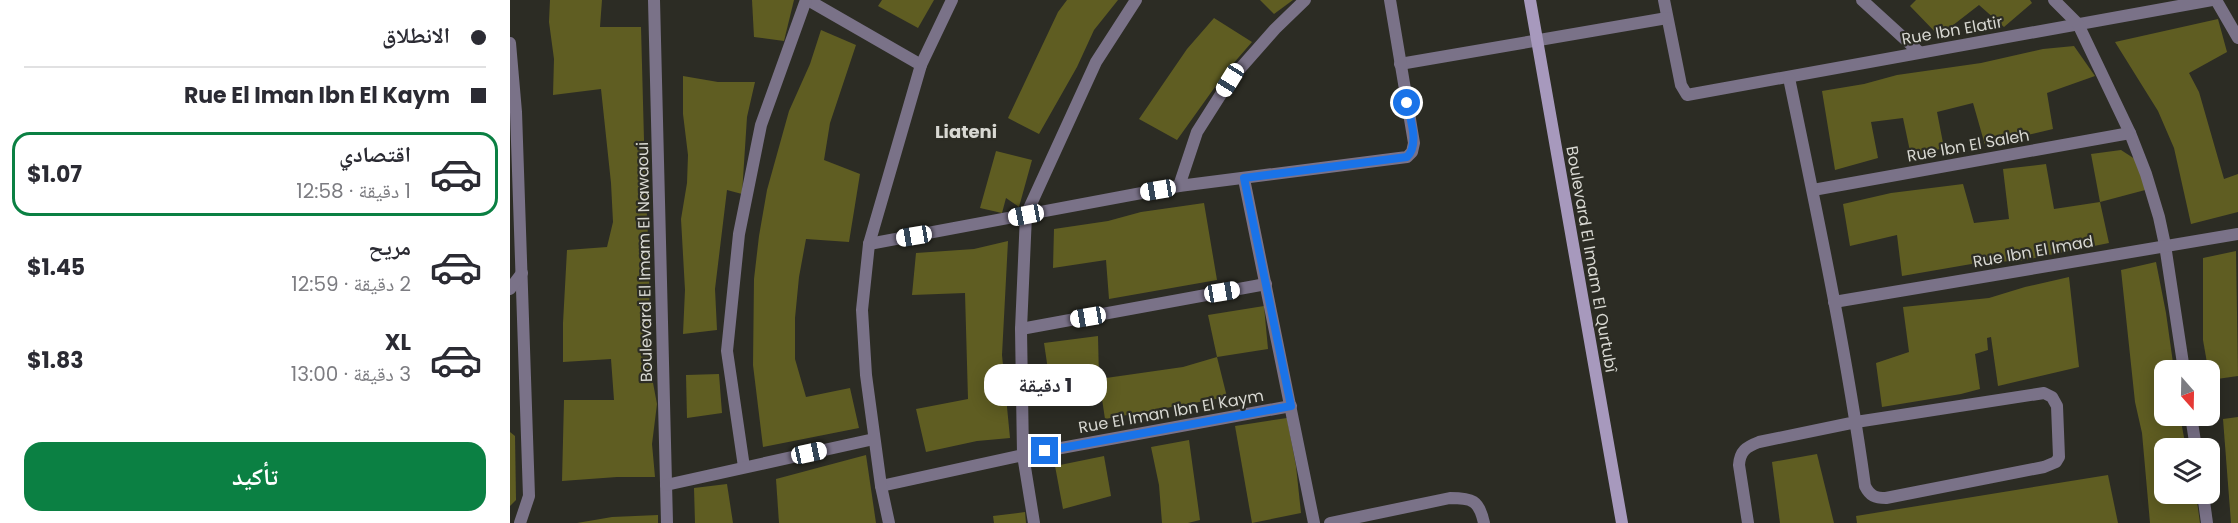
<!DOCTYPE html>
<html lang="ar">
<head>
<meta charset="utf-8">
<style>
  :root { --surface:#fff; --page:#f2f2f3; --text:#2b2b33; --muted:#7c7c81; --line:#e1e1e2; --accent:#0b8043 }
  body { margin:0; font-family:Poppins,"Noto Naskh Arabic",sans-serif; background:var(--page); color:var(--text); direction:rtl; height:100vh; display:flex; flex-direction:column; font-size:22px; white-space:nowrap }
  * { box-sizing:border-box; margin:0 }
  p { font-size:20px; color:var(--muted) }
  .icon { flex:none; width:33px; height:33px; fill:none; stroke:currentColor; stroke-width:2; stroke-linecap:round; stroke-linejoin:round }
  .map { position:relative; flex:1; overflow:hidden; direction:ltr }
  .drawer { display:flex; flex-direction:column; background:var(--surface); width:510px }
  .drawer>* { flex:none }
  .hud { display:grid; align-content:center; height:132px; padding:0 24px; background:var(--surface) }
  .needle { width:39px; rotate:160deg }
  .fabs { position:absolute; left:1644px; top:360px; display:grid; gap:12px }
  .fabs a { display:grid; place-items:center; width:66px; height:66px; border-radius:12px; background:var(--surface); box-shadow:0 3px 15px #0003; font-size:30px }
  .end { position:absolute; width:27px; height:27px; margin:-14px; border:8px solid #1a73e8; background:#fff; box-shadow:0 0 0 3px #fff }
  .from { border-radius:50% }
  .bubble { position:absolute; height:42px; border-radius:18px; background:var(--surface); box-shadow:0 3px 15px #0003; font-size:20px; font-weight:700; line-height:42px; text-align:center; direction:rtl }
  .car { position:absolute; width:18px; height:36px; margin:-18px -9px; border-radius:8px; box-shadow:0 0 4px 2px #0007; background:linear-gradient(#fff 24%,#345 0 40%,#fff 0 76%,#345 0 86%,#fff 0) }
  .hud b { display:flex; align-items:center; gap:21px; height:57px; font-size:22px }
  .hud b+b { border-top:2px solid var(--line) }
  .hud i { width:15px; height:15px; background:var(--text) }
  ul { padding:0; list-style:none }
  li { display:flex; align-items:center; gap:18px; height:84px; margin:0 12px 9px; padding:0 12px; border:3px solid transparent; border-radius:18px }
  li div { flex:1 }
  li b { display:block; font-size:22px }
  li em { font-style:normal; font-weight:700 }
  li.selected { border-color:var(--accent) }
  li>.icon { width:54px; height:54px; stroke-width:1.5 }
  .cta { display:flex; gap:12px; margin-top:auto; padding:12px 24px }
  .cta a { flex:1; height:69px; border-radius:18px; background:var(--accent); color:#fff; font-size:24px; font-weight:700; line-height:69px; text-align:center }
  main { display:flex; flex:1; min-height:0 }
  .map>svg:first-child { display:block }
</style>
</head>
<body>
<main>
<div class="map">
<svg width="1728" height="523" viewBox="0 0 1728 523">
  <rect width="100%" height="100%" fill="#2c2c24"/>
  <g fill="#5f5d22">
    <polygon points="40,0 92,0 90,27 131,27 135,178 139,257 140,367 147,404 142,444 145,477 107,477 52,481 54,400 104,400 101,359 53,362 53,323 57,250 97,247 103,222 101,183 91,89 43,95 44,59 39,22"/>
    <polygon points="242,0 284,0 274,41 244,37"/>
    <polygon points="372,0 424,0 408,28 368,6"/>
    <polygon points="557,0 608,0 584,30 567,67 529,134 498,118 548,12"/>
    <polygon points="750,0 783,0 764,14"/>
    <polygon points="1406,0 1520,0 1522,3 1494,27 1469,5 1429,36 1400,6"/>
    <polygon points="704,18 742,42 715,73 667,140 629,119 677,49"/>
    <polygon points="1708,19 1717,52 1679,73 1689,92 1714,179 1728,174 1728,212 1681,224 1664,148 1648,111 1605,42"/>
    <polygon points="311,30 346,45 320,123 314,160 350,174 339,242 296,239 289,277 285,318 285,359 296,397 340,388 349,428 253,447 243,365 244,279 249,236 257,190 279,111 300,64"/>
    <polygon points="1564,46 1585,76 1537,93 1543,129 1475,145 1463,103 1427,112 1434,148 1401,156 1393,118 1361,122 1368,158 1325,170 1312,91 1354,84 1387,75 1471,63 1533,49"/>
    <polygon points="173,76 208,82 245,82 237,117 232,194 217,190 205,289 207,330 173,334 175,290 171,219 177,183 178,155 173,114"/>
    <polygon points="1611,150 1628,161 1639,189 1590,202 1581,154"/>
    <polygon points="486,151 522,160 509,207 496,198 492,213 470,208"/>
    <polygon points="1536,164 1544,209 1590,202 1599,243 1509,261 1473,262 1392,276 1387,235 1340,246 1333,204 1381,193 1453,184 1464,223 1499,219 1493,169"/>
    <polygon points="694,203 707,280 599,299 596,260 543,268 544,229 598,221 631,212"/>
    <polygon points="498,241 492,355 500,438 467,441 416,452 406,409 458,399 455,293 402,295 406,253 464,249"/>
    <polygon points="1726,251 1728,376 1700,380 1693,340 1693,258"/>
    <polygon points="1646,262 1656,313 1664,370 1654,370 1654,416 1670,416 1676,448 1654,448 1654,494 1686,494 1690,523 1640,523 1632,433 1625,402 1611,270"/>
    <polygon points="1559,277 1569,367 1488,386 1481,337 1477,338 1478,350 1465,354 1470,389 1451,394 1372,407 1366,363 1399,352 1393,307 1479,298 1515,287"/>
    <polygon points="754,306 758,349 707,357 717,397 595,419 589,379 673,367 707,357 698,315"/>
    <polygon points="588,336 589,379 541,390 534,343"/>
    <polygon points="209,374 212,413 177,418 176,375"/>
    <polygon points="1728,417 1728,523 1721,523 1713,419"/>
    <polygon points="777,418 786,466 791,513 742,523 725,426"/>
    <polygon points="0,432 5,436 6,500 0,506"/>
    <polygon points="679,440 690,520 678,523 652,523 649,485 641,447"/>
    <polygon points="1307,454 1324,523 1270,523 1262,462"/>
    <polygon points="356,455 366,523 269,523 266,479"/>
    <polygon points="594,456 601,496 553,509 545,466"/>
    <polygon points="1598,475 1608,523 1347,523 1346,516"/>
    <polygon points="217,484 223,523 185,523 184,488"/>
    <polygon points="515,512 516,523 484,523 483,516"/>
    <polygon points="148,515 148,523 67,523 102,517"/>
  </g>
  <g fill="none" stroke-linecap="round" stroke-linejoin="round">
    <g stroke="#7a7288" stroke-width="12">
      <polyline points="144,0 157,523"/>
      <polyline points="298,0 411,65"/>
      <polyline points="1154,0 1171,85 1177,95 1702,0"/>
      <polyline points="1352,0 1409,52"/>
      <polyline points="1544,0 1568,24 1620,133 1636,174 1649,217 1655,245 1674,370"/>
      <polyline points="1706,0 1728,38"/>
      <polyline points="0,43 6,112 19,496 10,523"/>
      <polyline points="890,64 1157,18"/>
      <polyline points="734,179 804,523"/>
      <polyline points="669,186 687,132 720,80 765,29 795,0"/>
      <polyline points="1303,190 1620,133"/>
      <polyline points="359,244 669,186 897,157 902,152 904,143 880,0"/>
      <polyline points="0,289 12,273"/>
      <polyline points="1324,302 1728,234"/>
      <polyline points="511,329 756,284"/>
      <polyline points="1681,416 1686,448"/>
      <polyline points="234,467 217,351 229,234 251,125 296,0"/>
      <polyline points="156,485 364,439"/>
      <polyline points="371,486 513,455 781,406"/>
      <polyline points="1693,494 1697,523"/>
      <polyline points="379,523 371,486 356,375 352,310 359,244 411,65 442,0"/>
      <polyline points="524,523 513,455 511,329 516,215 586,62 626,0"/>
      <path d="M820 523 940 498C962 498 969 500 974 523"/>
      <path d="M1238 523 1229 465C1230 451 1236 447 1249 442L1346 422 1534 393 1542 397 1547 406 1549 457 1546 462 1534 467 1376 498C1365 498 1360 496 1355 486 1336 349 1307 213 1279 78"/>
    </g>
    <polyline stroke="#a799bd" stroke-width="12" points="1020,0 1112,523"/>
  </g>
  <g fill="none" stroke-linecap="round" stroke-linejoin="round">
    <path stroke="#1a73e8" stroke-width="8" d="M535 451 781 406 734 178 897 157C910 144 900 119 897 103"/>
  </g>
  <g text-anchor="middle" stroke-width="4.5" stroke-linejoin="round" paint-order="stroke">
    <g font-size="16" fill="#d8d8d2" stroke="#2c2c24">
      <text transform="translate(1442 30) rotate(-10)" y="6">Rue Ibn Elatir</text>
      <text transform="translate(1458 145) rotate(-10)" y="6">Rue Ibn El Saleh</text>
      <text transform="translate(1523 251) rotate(-10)" y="6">Rue Ibn El Imad</text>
      <text transform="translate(1082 259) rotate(80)" y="6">Boulevard El Imam El Qurtubî</text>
      <text transform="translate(134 262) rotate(-91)" y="6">Boulevard El Imam El Nawaoui</text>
      <text transform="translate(661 411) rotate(-10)" y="6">Rue El Iman Ibn El Kaym</text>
    </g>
    <g font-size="18" font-weight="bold" fill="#d8d8d2" stroke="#2c2c24">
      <text x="456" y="138">Liateni</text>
    </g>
  </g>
</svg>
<div class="fabs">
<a><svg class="needle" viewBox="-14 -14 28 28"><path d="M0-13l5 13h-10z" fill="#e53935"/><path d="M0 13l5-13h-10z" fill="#7c7c81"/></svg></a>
<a><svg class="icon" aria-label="layers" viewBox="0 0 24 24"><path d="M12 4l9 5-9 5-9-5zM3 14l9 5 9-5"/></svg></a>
</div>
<i class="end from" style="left:897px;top:103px"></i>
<i class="end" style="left:535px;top:451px"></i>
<div class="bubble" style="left:474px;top:364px;width:123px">1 دقيقة</div>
<i class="car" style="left:720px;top:80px;rotate:212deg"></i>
<i class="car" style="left:648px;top:190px;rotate:260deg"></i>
<i class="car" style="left:516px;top:215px;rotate:259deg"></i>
<i class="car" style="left:404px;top:236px;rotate:260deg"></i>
<i class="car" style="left:712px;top:292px;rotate:80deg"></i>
<i class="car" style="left:578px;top:317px;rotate:260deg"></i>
<i class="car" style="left:299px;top:453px;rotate:78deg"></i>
</div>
<section class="drawer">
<div class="hud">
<b><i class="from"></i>الانطلاق</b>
<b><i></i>Rue El Iman Ibn El Kaym</b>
</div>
<ul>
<li class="selected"><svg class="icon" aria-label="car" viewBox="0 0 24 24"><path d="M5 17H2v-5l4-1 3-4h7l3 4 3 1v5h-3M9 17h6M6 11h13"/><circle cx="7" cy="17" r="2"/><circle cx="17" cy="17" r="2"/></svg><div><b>اقتصادي</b><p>1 دقيقة · 12:58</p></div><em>$1.07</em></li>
<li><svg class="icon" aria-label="car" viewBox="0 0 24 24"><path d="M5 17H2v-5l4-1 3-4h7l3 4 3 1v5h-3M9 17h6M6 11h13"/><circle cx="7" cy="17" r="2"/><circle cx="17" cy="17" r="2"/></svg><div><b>مريح</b><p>2 دقيقة · 12:59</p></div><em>$1.45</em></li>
<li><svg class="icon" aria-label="car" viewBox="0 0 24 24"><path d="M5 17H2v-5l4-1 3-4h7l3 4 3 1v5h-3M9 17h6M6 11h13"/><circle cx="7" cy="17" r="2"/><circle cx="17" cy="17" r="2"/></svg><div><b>XL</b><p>3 دقيقة · 13:00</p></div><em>$1.83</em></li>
</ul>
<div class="cta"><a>تأكيد</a></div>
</section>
</main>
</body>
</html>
